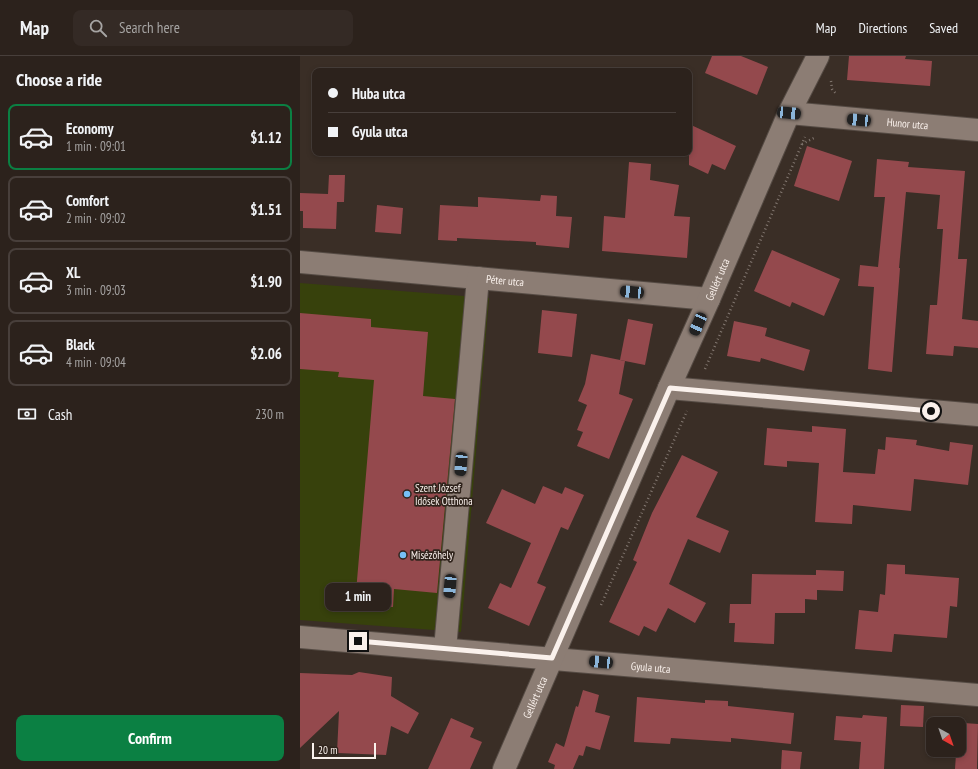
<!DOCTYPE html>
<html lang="en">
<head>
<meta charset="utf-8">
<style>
  :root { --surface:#2c221c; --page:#342a25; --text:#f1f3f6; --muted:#a6a4a3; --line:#483f3b; --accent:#0b8043 }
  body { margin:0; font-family:"PT Sans Narrow",sans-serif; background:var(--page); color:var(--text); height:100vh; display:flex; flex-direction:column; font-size:15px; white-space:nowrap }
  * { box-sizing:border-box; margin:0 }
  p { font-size:13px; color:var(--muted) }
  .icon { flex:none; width:22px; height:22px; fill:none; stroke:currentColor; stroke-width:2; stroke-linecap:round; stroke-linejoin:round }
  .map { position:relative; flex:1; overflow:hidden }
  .details { display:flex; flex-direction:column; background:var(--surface); width:300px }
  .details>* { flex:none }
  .top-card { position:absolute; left:12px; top:12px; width:380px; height:88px; border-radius:8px; box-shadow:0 2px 6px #0003,0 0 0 1px var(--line); display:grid; align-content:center; height:88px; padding:0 16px; background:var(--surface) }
  .needle { width:26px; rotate:140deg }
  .buttons { position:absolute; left:626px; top:661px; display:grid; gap:8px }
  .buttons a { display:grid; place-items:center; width:40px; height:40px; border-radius:8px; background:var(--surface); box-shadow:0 2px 6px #0003,0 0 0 1px var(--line); font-size:20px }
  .scale { position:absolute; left:12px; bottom:10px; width:64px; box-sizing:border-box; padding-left:4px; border:2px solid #faf1ec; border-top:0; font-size:11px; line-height:14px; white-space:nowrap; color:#faf1ec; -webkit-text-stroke:3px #30241c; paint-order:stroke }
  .end { position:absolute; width:18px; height:18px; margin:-9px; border:5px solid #faf1ec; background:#111; box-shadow:0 0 0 2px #111 }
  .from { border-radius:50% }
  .bubble { position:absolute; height:28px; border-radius:8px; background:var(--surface); box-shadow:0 2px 6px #0003,0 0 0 1px var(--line); font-size:13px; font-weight:800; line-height:28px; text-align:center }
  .car { position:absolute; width:12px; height:24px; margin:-12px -6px; border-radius:5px; box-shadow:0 0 3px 1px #0007; background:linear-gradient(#222 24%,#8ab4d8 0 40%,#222 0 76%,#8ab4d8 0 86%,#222 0) }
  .top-card b { display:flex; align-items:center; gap:14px; height:38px; font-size:15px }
  .top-card b+b { border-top:1px solid var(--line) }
  .top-card i { width:10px; height:10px; background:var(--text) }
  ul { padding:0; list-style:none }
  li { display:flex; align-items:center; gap:12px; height:66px; margin:0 8px 6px; padding:0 8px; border:2px solid var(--line); border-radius:8px }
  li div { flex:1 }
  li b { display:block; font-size:15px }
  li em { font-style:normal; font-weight:800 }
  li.active { border-color:var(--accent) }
  li>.icon { width:36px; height:36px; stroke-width:1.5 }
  h2 { padding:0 16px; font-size:18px; line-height:48px }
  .pay { display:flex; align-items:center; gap:10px; height:44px; padding:0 16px; font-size:15px }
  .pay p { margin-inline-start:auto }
  .action { display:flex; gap:8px; margin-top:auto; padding:8px 16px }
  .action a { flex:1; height:46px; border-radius:8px; background:var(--accent); color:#fff; font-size:16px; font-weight:800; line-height:46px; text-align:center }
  header { display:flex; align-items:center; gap:24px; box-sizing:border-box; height:56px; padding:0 20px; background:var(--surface); border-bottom:1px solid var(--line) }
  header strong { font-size:19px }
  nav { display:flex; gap:22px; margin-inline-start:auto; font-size:14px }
  .search { width:280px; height:36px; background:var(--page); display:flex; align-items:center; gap:10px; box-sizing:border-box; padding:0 14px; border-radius:8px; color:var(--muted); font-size:15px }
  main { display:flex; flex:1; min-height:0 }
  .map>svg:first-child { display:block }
</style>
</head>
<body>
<header>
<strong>Map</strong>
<div class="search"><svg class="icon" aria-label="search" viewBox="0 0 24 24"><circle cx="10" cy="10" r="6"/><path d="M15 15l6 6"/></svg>Search here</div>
<nav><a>Map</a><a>Directions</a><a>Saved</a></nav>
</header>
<main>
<section class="details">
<h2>Choose a ride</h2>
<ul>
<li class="active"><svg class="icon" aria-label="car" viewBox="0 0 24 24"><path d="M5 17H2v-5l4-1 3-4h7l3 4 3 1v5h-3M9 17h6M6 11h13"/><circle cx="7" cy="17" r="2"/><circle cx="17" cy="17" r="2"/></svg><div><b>Economy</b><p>1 min · 09:01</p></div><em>$1.12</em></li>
<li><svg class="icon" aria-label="car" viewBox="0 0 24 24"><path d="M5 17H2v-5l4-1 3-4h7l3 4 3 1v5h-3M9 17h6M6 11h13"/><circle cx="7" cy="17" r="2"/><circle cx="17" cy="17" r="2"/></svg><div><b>Comfort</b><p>2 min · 09:02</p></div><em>$1.51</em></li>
<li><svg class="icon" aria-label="car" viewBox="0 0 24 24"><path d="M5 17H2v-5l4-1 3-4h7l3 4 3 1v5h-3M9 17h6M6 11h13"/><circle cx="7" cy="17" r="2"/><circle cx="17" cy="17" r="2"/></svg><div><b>XL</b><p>3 min · 09:03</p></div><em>$1.90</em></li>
<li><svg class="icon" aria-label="car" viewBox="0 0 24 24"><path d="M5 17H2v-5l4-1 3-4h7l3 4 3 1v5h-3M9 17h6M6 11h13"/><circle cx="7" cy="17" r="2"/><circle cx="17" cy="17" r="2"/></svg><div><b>Black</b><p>4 min · 09:04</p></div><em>$2.06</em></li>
</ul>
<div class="pay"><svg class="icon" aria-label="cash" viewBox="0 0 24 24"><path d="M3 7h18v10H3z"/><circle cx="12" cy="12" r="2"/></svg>Cash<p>230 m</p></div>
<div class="action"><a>Confirm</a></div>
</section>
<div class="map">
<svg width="678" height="713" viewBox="0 0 678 713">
  <rect width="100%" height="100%" fill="#3a2e26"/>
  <polygon fill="#37410c" points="0,227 189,242 161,576 0,564"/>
  <g fill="#94494d">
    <polygon points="412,0 441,0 468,11 457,39 405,17"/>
    <polygon points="549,0 606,0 605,3 632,5 630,30 547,24"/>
    <polygon points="389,68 436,90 425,114 412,108 408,118 389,109"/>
    <polygon points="507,90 552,105 539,145 494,130"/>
    <polygon points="577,103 609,106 608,111 665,115 658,203 667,203 662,263 678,265 678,292 654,290 653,300 626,298 630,249 637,249 640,214 643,173 637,173 640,139 606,136 599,212 600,212 592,316 568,313 574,231 558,230 560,209 578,211 585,141 574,141"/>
    <polygon points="329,106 351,108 350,124 379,129 374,160 390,161 387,202 302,195 304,160 325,162"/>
    <polygon points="29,119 45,119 44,146 37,146 36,173 3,172 3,155 0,155 0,137 28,138"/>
    <polygon points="241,139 257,140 256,160 272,161 269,192 236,189 236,186 157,182 157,185 138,184 140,149 178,151 178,141 240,145"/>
    <polygon points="77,149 103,152 101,178 75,176"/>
    <polygon points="472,194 540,223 524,260 492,246 490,251 454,235"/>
    <polygon points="242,254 277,258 272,301 238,297"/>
    <polygon points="0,257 71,263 71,271 128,276 123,340 155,343 137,537 94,533 93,551 55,548 74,324 38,321 39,316 0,313"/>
    <polygon points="328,263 353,268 345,309 320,304"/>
    <polygon points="434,265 467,272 465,280 510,294 504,315 461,302 460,306 427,300"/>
    <polygon points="291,298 325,305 319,338 333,343 309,403 277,390 283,376 277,374 287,349 278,345 285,328"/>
    <polygon points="512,370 546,373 543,416 575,418 578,393 585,394 586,381 617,384 616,389 649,395 650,386 673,389 668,429 614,423 611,455 553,449 552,468 515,466 519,407 487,405 487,411 464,409 467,372 512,376"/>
    <polygon points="382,399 418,416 396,461 429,475 420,497 388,483 369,528 406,547 395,567 368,552 356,576 344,570 339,580 309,566 337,506 333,504 352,457"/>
    <polygon points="243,430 262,438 265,431 284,439 268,474 261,471 237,527 246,531 229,570 188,552 200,527 211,532 231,487 186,467 202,433 235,448"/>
    <polygon points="587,508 605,509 605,518 659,522 657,551 650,550 647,582 594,578 592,596 555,593 559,554 578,556 580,538 585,539"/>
    <polygon points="516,514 544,515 543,535 517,534 517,544 505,543 505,557 475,557 474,588 434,586 435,567 429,567 430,548 451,548 452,518 516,519"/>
    <polygon points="59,616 92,621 91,640 119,657 108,678 91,670 86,699 37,697 39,655 0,692 0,617 52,619"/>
    <polygon points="283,634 299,639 295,656 310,660 300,694 286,690 283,700 279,699 273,713 254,713 255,709 248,706 256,687 264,691 276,650 278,651"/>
    <polygon points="337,641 405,647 405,644 428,645 428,650 494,657 491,688 431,682 431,686 371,682 370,688 334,686"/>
    <polygon points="601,649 624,650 623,671 600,670"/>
    <polygon points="563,659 587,661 584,713 559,713 561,686 534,684 536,660 562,662"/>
    <polygon points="151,662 174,672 170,681 182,686 170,713 128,713"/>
    <polygon points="636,665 678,668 677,713 655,713 656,698 634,697 634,694 659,694 659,668 635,668"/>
    <polygon points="482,694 502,696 500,713 481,713"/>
  </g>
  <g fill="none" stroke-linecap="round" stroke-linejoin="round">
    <g stroke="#554b44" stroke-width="24">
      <g id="minor">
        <path id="s1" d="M489 57 678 74"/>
        <path id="s2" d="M0 206 409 243"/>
        <polyline points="369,332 678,359"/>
        <path id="s3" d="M0 581C226 600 452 621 678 639"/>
        <polyline points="145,593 178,222"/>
        <path id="s4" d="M204 713 369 332 409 243 489 57 518 0"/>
      </g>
    </g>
    <g stroke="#827770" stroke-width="2.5" stroke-dasharray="1 3" stroke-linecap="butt">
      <polyline points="531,25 532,33 537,39"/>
      <polyline points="502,88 514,82"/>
      <polyline points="405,313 505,81"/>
      <polyline points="301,549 387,355"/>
    </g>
    <use href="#minor" stroke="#8c7d74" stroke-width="22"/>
  </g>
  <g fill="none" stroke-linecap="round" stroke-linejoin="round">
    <polyline stroke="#faf1ec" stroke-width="5" points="58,585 252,602 370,332 631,355"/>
  </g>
  <g fill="#76c0f7" stroke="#30241c" stroke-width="1.5">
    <circle cx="107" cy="438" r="4"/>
    <circle cx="103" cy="499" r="4"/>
  </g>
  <g text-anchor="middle" stroke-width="3.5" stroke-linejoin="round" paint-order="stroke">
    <g font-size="11" fill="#faf1ec" stroke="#30241c">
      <text dy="4" stroke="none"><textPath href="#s1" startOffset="119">Hunor utca</textPath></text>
      <text dy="4" stroke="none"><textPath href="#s2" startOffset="206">Péter utca</textPath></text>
      <text dy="4" stroke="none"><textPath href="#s4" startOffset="534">Gellért utca</textPath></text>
      <text dy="4" stroke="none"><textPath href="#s3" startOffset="352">Gyula utca</textPath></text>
      <text dy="4" stroke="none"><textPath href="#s4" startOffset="78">Gellért utca</textPath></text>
    </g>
    <g font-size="11" fill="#faf1ec" stroke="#30241c" text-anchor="start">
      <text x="115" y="436">Szent József<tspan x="115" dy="13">Idősek Otthona</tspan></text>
      <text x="111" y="503">Misézőhely</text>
    </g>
  </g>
</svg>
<div class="buttons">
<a><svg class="needle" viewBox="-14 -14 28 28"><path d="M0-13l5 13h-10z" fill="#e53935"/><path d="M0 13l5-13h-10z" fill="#a6a4a3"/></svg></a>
</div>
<div class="scale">20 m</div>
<i class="end from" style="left:631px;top:355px"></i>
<i class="end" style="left:58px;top:585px"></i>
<div class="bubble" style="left:25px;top:527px;width:66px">1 min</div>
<i class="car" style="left:489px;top:57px;rotate:95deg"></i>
<i class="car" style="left:559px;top:64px;rotate:275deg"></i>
<i class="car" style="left:332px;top:236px;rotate:275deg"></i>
<i class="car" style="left:398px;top:268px;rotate:204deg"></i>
<i class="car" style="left:161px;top:408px;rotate:185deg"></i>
<i class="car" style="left:150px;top:530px;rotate:185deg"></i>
<i class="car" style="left:301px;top:606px;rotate:275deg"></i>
<div class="top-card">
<b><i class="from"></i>Huba utca</b>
<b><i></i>Gyula utca</b>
</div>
</div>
</main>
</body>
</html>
